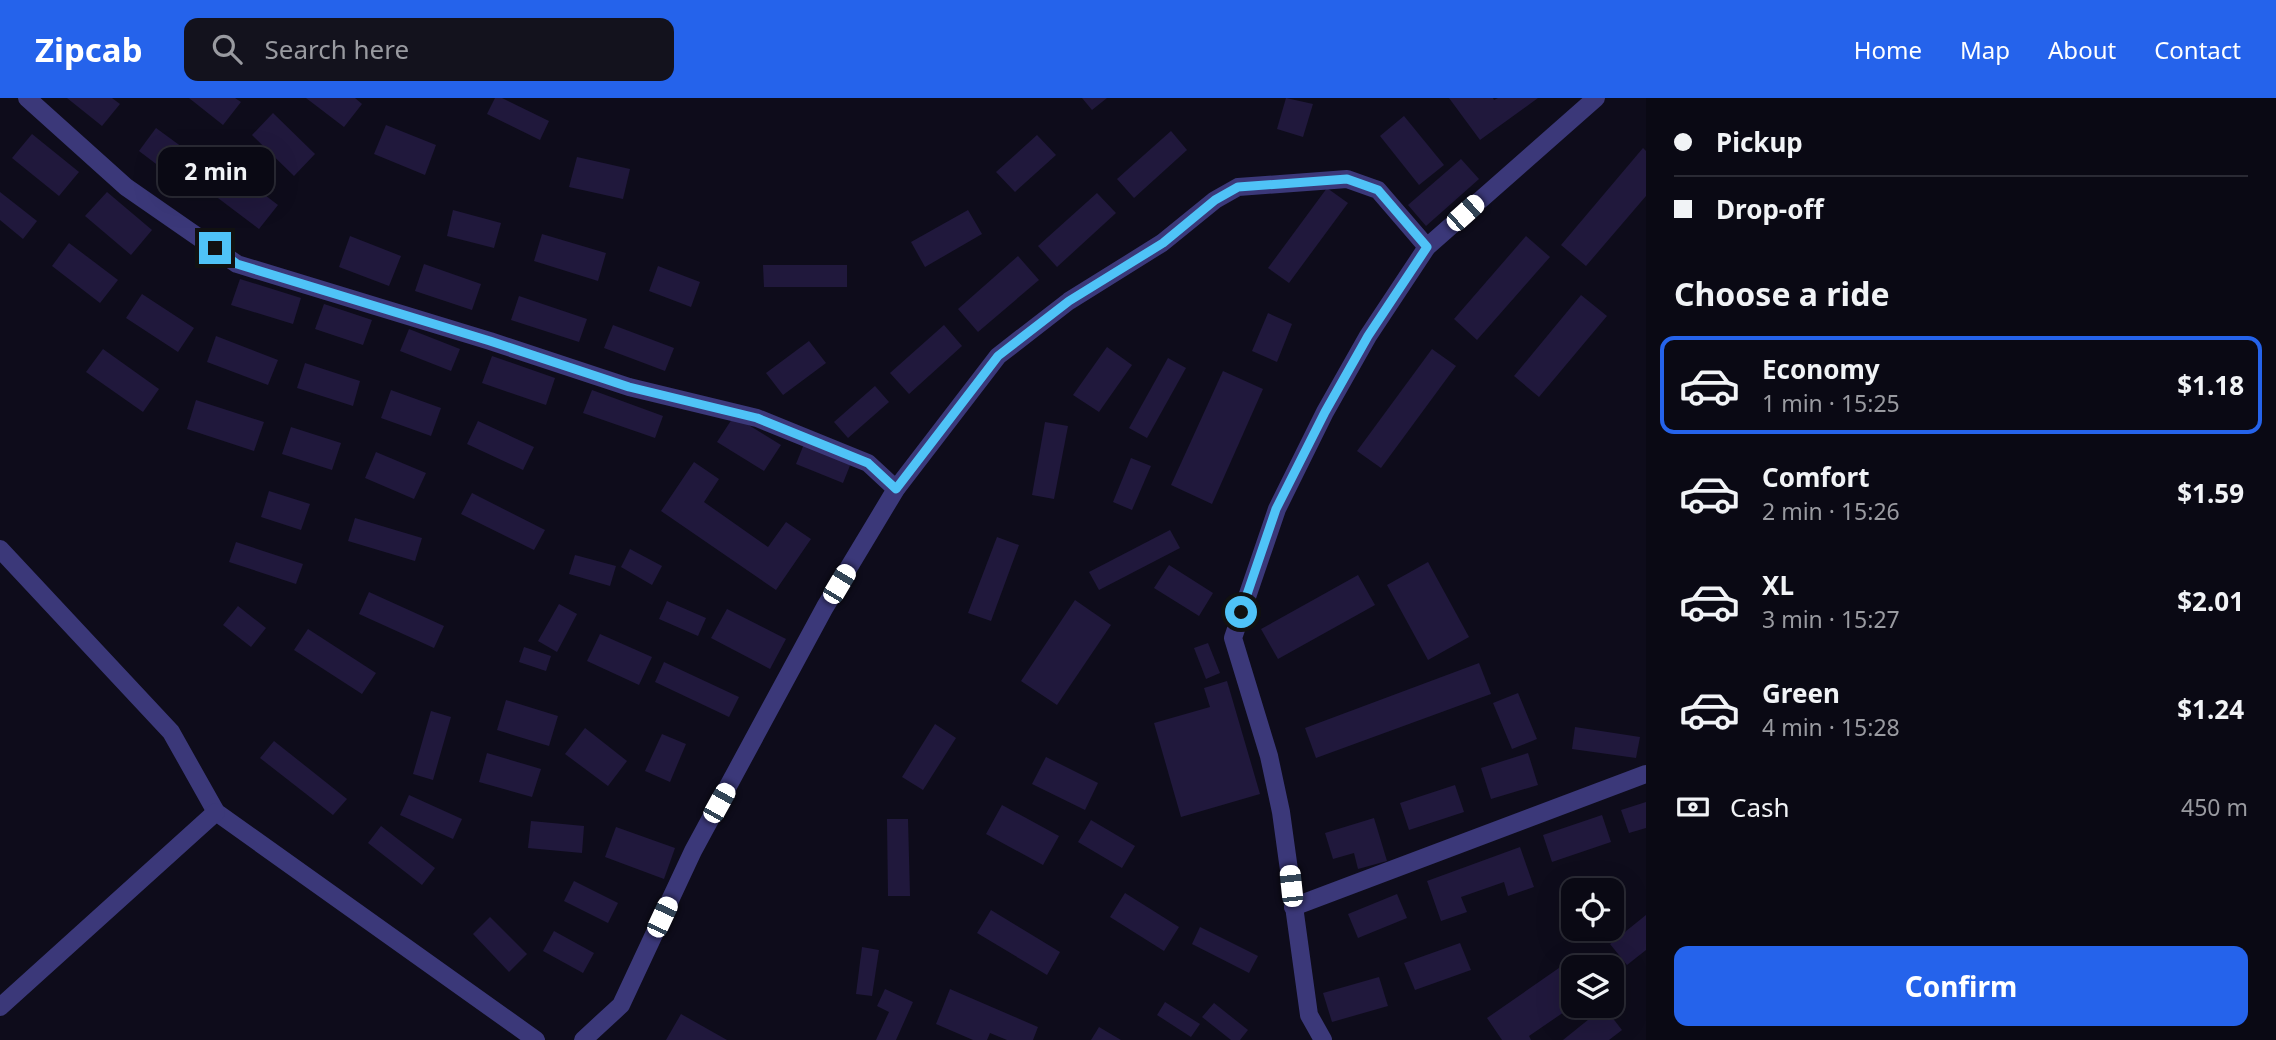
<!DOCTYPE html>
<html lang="en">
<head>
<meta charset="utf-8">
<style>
  :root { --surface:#0a0914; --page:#13121d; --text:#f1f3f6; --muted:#999aa0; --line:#2a2a34; --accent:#2563eb }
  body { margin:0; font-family:"Noto Sans",sans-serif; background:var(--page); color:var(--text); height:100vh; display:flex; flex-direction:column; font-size:26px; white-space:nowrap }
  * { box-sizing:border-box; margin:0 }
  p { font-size:23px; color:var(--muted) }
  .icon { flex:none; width:38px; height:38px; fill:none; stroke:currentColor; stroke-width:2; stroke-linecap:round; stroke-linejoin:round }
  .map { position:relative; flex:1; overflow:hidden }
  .panel { display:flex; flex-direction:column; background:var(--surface); width:630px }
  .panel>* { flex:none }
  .hud { display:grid; align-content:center; height:154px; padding:0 28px; background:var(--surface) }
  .buttons { position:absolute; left:1561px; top:780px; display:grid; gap:14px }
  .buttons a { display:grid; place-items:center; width:63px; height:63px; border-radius:14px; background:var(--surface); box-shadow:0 7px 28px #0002,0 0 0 2px var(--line); font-size:35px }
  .end { position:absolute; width:32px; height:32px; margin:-16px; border:9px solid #4fc3f7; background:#111; box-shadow:0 0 0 4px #111 }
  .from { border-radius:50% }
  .bubble { position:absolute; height:49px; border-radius:14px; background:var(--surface); box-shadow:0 7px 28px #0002,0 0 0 2px var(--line); font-size:23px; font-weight:700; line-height:49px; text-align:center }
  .car { position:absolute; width:21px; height:42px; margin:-21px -10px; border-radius:9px; box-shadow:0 0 5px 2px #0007; background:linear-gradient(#fff 24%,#345 0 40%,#fff 0 76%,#345 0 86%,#fff 0) }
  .hud b { display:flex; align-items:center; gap:24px; height:66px; font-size:26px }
  .hud b+b { border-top:2px solid var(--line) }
  .hud i { width:18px; height:18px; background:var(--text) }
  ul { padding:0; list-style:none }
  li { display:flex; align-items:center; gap:21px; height:98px; margin:0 14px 10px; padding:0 14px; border:4px solid transparent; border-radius:14px }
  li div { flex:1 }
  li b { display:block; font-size:26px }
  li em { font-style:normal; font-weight:700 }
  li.current { border-color:var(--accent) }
  li>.icon { width:63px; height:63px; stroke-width:1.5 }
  h2 { padding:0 28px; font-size:32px; line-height:84px }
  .pay { display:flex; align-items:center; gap:18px; height:77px; padding:0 28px; font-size:26px }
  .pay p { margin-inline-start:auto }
  .cta { display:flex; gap:14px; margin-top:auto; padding:14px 28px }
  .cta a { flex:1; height:80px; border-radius:14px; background:var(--accent); color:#fff; font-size:28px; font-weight:700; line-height:80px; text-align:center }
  header { display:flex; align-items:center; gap:42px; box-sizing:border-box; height:98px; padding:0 35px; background:var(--accent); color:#fff }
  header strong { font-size:33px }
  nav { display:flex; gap:38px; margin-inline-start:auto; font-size:24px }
  .search { width:490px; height:63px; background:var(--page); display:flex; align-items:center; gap:18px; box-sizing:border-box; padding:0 24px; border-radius:14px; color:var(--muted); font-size:26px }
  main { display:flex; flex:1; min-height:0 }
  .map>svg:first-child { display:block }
</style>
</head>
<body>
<header>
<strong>Zipcab</strong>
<div class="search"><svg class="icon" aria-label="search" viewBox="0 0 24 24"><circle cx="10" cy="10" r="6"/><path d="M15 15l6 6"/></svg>Search here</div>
<nav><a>Home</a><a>Map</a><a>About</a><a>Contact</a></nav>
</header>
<main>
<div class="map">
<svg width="1646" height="942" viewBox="0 0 1646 942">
  <rect width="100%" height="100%" fill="#0e0c1b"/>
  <g fill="#20183c">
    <polygon points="67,0 112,0 120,6 102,28"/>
    <polygon points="189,0 235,0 241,4 223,27"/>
    <polygon points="306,0 355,0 362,6 344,29"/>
    <polygon points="495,0 502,0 549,23 540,42 487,16"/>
    <polygon points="1082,0 1107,0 1092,12"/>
    <polygon points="1286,0 1313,6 1303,39 1277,31"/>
    <polygon points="1449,0 1493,0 1494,2 1498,0 1538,0 1480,42"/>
    <polygon points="273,15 315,56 294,78 252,37"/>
    <polygon points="1404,18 1444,67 1419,87 1380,38"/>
    <polygon points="386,27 436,47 425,77 374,56"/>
    <polygon points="156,30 197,60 180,84 139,53"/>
    <polygon points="1171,33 1187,52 1134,100 1117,81"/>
    <polygon points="32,36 79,74 59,98 12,60"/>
    <polygon points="1037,37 1056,57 1015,94 996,74"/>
    <polygon points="1643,50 1646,53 1646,98 1586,168 1561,147"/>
    <polygon points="577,59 630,71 623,101 569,89"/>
    <polygon points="1461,61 1479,81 1426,128 1408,107"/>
    <polygon points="228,69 278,107 259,131 210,94"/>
    <polygon points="1327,90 1348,105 1289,185 1268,170"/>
    <polygon points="0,94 37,123 23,141 0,122"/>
    <polygon points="107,94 152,132 131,157 85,118"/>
    <polygon points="1097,95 1116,115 1057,169 1038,148"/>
    <polygon points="453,112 501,125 494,150 447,138"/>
    <polygon points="968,112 982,136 925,169 911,144"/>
    <polygon points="542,136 606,155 598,183 534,163"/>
    <polygon points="350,138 401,158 389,188 339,169"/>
    <polygon points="1526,138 1550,159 1477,242 1454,221"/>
    <polygon points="69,145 118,182 100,205 52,168"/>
    <polygon points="1018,158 1039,182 978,234 958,211"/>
    <polygon points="424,166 481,186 472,212 415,193"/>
    <polygon points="763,167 847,167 847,189 764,189"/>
    <polygon points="658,168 700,184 691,209 649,193"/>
    <polygon points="240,181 301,200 293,226 231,207"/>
    <polygon points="142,196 194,230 178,254 126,220"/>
    <polygon points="1581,197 1607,218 1539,299 1514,278"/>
    <polygon points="519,198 587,221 579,244 511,222"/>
    <polygon points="324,206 372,222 363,247 315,231"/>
    <polygon points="1268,215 1292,226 1277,264 1252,253"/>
    <polygon points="613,227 674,250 665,273 604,250"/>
    <polygon points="944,227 962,248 909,296 890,275"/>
    <polygon points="409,231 460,251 451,273 400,253"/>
    <polygon points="216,238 278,262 268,287 207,264"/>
    <polygon points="809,243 826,265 783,297 766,275"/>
    <polygon points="1107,249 1132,267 1099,314 1073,297"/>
    <polygon points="103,251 159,291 143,314 86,274"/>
    <polygon points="1432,251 1456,268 1381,370 1357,353"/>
    <polygon points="492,258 555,280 546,307 482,285"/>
    <polygon points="1168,260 1186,270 1147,340 1129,330"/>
    <polygon points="305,265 360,283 353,308 297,290"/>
    <polygon points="1223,273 1263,291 1212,406 1171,387"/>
    <polygon points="875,288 889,304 848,340 834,324"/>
    <polygon points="391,292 441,310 431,338 381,320"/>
    <polygon points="592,292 663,318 655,340 583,315"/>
    <polygon points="196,302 264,324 254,353 187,331"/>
    <polygon points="734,318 781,347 764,373 717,344"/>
    <polygon points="478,323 534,349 523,372 467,346"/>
    <polygon points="1045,324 1068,328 1054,401 1032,397"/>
    <polygon points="291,329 341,345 332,372 282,356"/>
    <polygon points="804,346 851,365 843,385 796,366"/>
    <polygon points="376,354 426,375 414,401 365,380"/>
    <polygon points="1131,360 1151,368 1132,412 1113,404"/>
    <polygon points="694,364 719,381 704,404 768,449 786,424 811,441 776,492 661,413"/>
    <polygon points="269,393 310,406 301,432 261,419"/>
    <polygon points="472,395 545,432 534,452 461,416"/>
    <polygon points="355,420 422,440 415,463 348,443"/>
    <polygon points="1170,432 1180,450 1099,492 1089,474"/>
    <polygon points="997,439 1019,447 991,523 968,515"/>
    <polygon points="236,444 303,466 296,486 229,464"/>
    <polygon points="630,451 662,468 652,487 621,469"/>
    <polygon points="575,457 616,468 610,488 569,476"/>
    <polygon points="1428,464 1469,539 1428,562 1387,487"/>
    <polygon points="1169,467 1213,495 1199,518 1154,490"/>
    <polygon points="1358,477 1375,507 1278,561 1261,531"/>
    <polygon points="369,494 444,528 434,550 359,516"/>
    <polygon points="1075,502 1111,527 1057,607 1021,583"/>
    <polygon points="667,503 706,520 698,538 659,521"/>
    <polygon points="559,506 577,516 557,554 538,543"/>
    <polygon points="238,508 266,530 251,549 223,527"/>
    <polygon points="727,511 786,541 770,571 711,540"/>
    <polygon points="308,531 376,575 362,596 294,552"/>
    <polygon points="600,536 652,559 639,587 587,563"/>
    <polygon points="1208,545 1220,575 1206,581 1194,550"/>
    <polygon points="524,549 551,558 546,573 519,564"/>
    <polygon points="664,564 739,599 729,619 655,584"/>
    <polygon points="1479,565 1491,596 1316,660 1305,630"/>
    <polygon points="1227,583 1260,696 1181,719 1154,625 1210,609 1204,590"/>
    <polygon points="1518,595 1537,641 1512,651 1493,605"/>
    <polygon points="506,602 558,618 549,648 497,632"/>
    <polygon points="431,613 451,619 433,682 413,676"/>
    <polygon points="935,626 956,640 923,692 902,679"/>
    <polygon points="1575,629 1640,639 1636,660 1572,651"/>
    <polygon points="585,630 627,663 608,688 565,656"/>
    <polygon points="662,636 686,646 670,684 645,673"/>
    <polygon points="274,643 347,701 333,717 260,660"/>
    <polygon points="487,655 541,671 532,699 479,684"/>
    <polygon points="1528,655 1538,687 1491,701 1481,670"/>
    <polygon points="1046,659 1098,685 1085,712 1032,686"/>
    <polygon points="1455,687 1464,714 1409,732 1400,705"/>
    <polygon points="409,697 462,721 453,741 400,717"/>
    <polygon points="1646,704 1646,730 1629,735 1621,712"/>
    <polygon points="1002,707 1059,738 1043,767 986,736"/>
    <polygon points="1602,717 1611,744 1552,764 1543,737"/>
    <polygon points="1374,720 1387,763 1358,771 1354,755 1333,761 1325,735"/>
    <polygon points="887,721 908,721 910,798 888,798"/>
    <polygon points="1091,722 1135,748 1122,770 1078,744"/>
    <polygon points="531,723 584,728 582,755 528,750"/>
    <polygon points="381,728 435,770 422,787 368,745"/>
    <polygon points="616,729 675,750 664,781 605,759"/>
    <polygon points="1520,749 1534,789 1508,798 1504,784 1461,799 1467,814 1441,823 1427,783"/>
    <polygon points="574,783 618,805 608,825 564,803"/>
    <polygon points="1125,795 1179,829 1164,853 1110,819"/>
    <polygon points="1397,796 1407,820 1358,840 1348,816"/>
    <polygon points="991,812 1060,854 1047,877 977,835"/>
    <polygon points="1646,817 1646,852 1627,867 1610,846"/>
    <polygon points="490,819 527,856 509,874 473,836"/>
    <polygon points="1200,829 1258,858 1249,875 1192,846"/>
    <polygon points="554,833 594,855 583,875 543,853"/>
    <polygon points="1460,845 1471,872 1415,892 1404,865"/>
    <polygon points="862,849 879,852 872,898 856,896"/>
    <polygon points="1569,863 1573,869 1573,895 1561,904 1567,912 1529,938 1531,942 1502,942 1487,920"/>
    <polygon points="1379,879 1388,908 1332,924 1323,895"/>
    <polygon points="885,891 913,904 896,942 876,942 889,914 877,908"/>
    <polygon points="950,891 1038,929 1033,942 1007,942 990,935 987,942 973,942 936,926"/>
    <polygon points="1165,904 1200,926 1191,939 1157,917"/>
    <polygon points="1214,905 1248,932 1240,942 1231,942 1202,919"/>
    <polygon points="1604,909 1622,932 1609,942 1563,942"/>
    <polygon points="681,916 727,942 666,942"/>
    <polygon points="1099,929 1121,942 1091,942"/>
  </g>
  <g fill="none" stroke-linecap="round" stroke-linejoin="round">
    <g stroke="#3b3879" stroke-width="18">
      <polyline points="27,0 126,89 237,166 490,243 629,289 757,320 868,365 896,391"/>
      <polyline points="0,451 171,634 216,714 536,942"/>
      <polyline points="1293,809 1646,676"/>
      <polyline points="0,909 216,714"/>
      <polyline points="583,942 621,907 693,753 825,509 896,391 998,258 1069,203 1162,145 1215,102 1238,89 1347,81 1378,92 1427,149"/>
      <polyline points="1323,942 1309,917 1281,714 1269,658 1233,540 1277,411 1325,314 1368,238 1427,149 1596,0"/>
    </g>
  </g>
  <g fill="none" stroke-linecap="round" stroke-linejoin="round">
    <polyline stroke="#4fc3f7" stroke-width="9" points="215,150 237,166 490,243 629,289 757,320 868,365 896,391 998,258 1069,203 1163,145 1215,102 1238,89 1347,81 1378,92 1427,149 1368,238 1325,314 1276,411 1241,514"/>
  </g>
</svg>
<div class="buttons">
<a><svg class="icon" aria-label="locate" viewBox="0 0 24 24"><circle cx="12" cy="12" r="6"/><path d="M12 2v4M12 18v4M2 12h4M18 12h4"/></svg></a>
<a><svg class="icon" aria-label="layers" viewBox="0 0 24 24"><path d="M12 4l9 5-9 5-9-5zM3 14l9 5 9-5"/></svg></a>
</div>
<i class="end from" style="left:1241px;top:514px"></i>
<i class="end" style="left:215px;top:150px"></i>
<div class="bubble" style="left:158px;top:49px;width:116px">2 min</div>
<i class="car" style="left:1465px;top:115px;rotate:48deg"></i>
<i class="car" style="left:839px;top:486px;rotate:31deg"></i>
<i class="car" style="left:719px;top:705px;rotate:29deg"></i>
<i class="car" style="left:1291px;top:788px;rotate:354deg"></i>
<i class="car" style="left:662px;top:819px;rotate:25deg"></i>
</div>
<section class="panel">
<div class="hud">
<b><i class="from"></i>Pickup</b>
<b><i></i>Drop-off</b>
</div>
<h2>Choose a ride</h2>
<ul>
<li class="current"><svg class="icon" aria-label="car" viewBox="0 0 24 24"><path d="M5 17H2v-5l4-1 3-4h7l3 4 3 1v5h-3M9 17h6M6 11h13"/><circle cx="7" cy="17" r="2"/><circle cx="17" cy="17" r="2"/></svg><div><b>Economy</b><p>1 min · 15:25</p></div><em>$1.18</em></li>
<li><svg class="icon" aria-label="car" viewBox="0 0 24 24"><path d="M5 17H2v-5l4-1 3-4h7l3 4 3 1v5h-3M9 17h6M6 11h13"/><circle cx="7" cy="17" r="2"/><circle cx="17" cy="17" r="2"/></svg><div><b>Comfort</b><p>2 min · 15:26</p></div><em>$1.59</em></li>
<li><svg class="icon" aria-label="car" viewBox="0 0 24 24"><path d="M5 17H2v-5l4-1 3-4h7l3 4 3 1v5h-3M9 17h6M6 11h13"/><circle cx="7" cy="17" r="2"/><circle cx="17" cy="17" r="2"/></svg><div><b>XL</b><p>3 min · 15:27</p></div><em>$2.01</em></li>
<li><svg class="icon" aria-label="car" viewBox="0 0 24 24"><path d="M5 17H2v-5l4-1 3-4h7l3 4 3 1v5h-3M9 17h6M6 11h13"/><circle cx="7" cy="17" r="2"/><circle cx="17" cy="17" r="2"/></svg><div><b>Green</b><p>4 min · 15:28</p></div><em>$1.24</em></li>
</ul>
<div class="pay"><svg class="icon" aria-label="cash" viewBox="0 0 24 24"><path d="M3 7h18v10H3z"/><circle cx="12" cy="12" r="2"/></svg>Cash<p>450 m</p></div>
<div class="cta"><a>Confirm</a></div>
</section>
</main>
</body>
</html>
